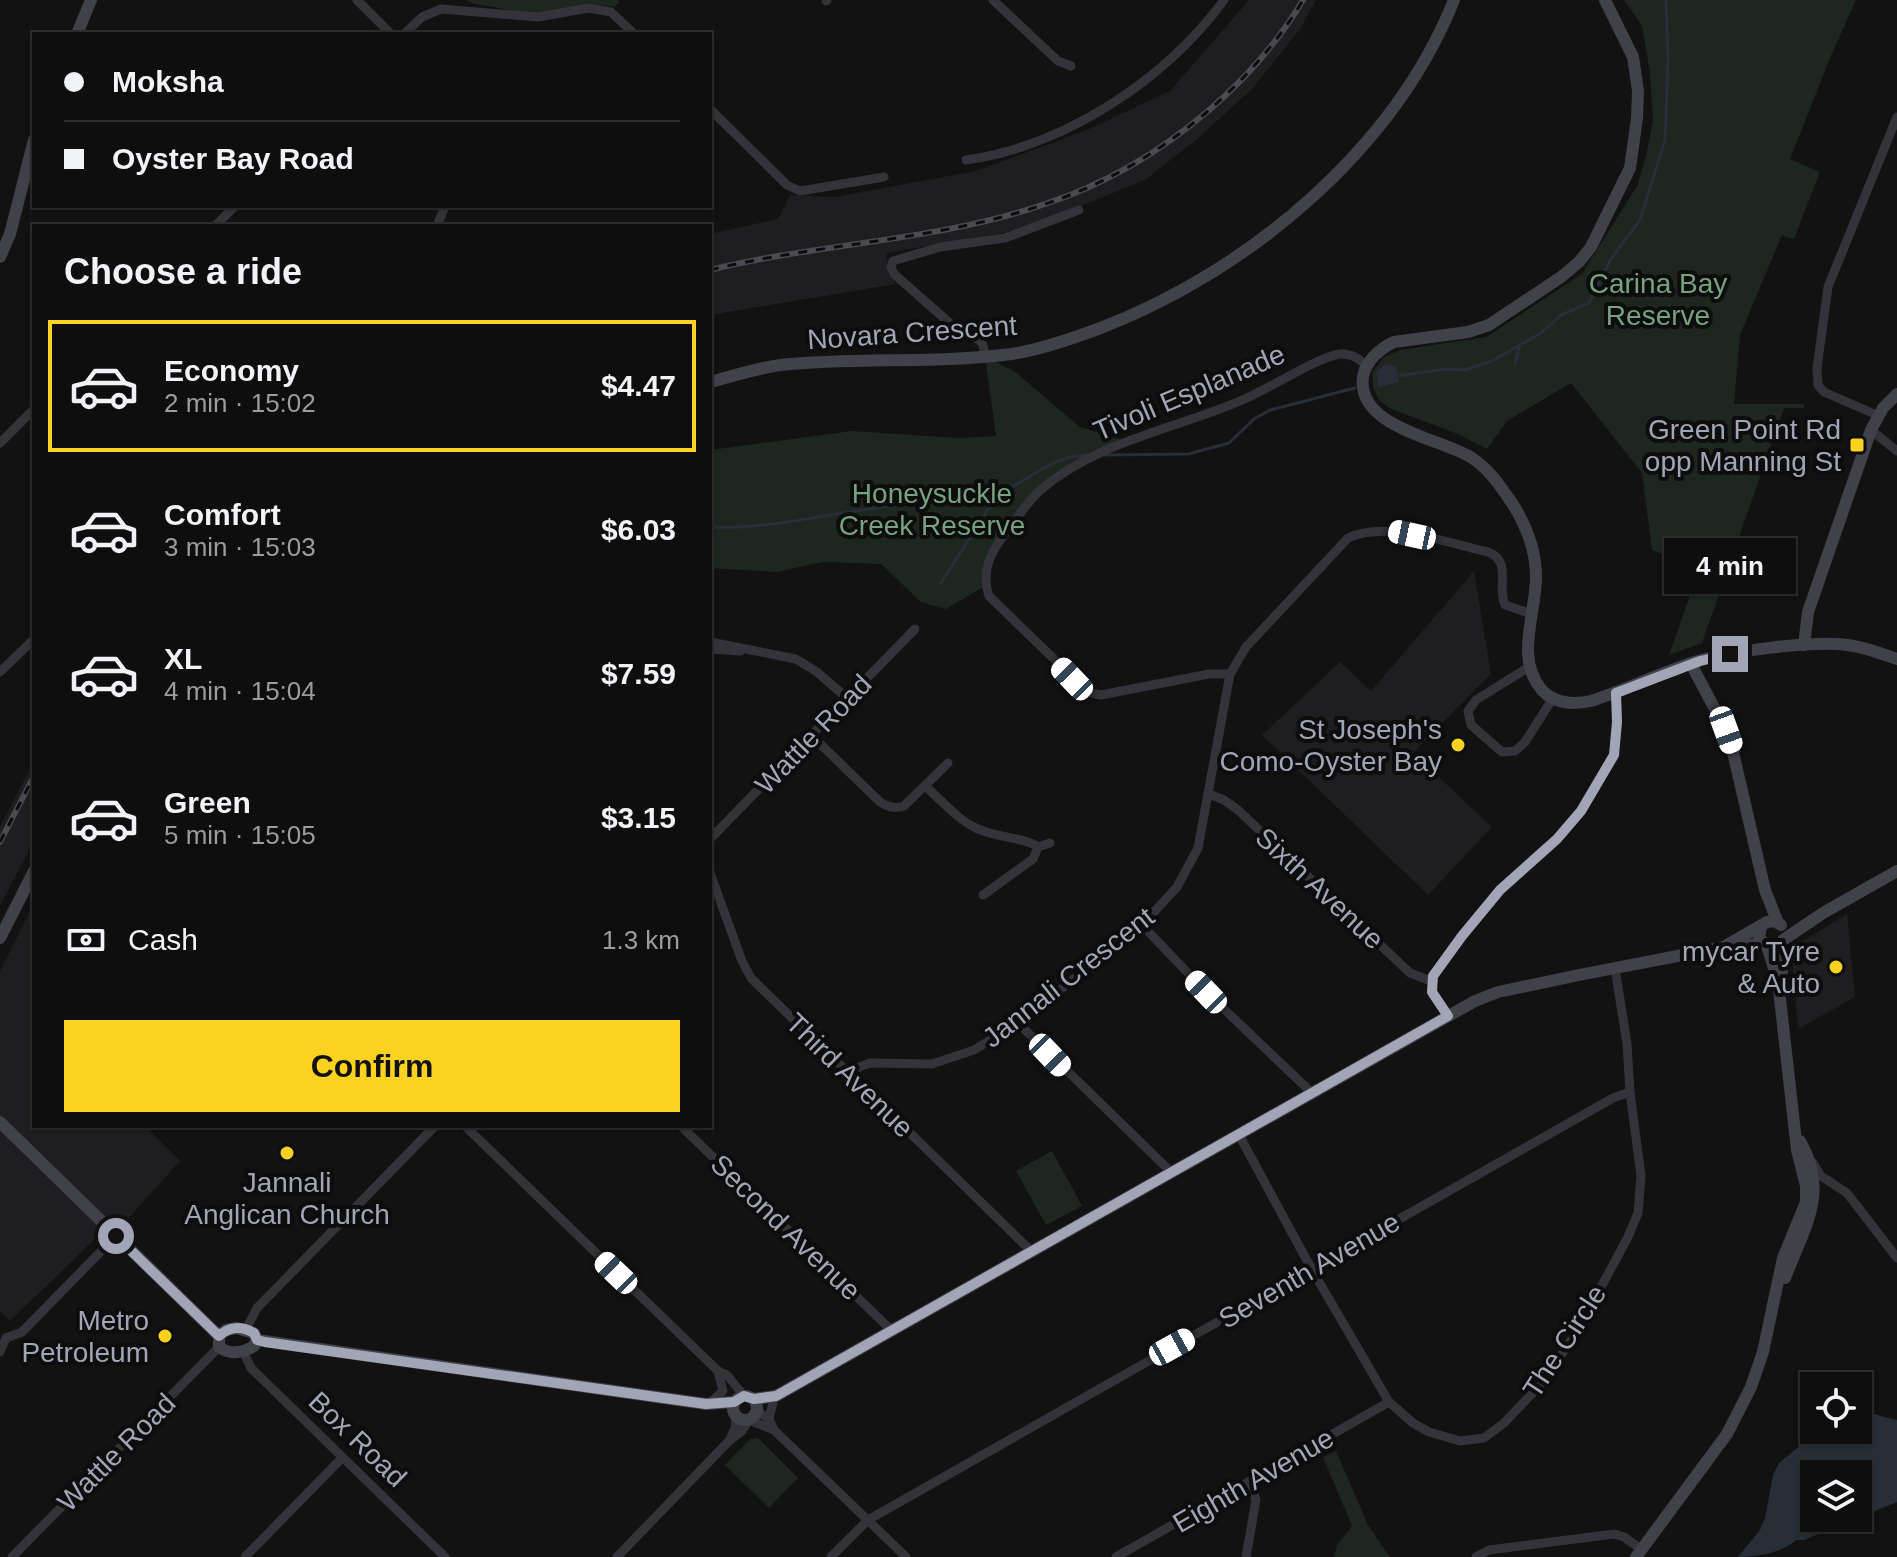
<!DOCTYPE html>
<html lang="en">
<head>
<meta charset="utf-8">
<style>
  :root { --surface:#0e0e0e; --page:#171717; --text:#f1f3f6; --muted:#9b9c9e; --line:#2e2e2e; --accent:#fcd221 }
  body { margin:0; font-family:Helvetica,sans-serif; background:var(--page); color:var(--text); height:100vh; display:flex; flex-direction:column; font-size:30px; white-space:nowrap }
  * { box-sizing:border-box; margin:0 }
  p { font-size:26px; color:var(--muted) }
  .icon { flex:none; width:44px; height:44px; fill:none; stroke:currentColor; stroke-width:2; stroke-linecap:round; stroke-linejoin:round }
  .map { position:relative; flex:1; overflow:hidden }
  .sheet { position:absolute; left:32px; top:224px; width:680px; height:904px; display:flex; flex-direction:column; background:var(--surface); border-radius:0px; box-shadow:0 2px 6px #0004,0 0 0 2px var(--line) }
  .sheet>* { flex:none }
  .hud { position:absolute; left:32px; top:32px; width:680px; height:176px; border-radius:0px; box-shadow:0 2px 6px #0004,0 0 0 2px var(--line); display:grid; align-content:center; height:176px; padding:0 32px; background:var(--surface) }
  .controls { position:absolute; left:1800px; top:1372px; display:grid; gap:16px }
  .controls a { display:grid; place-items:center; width:72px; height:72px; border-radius:0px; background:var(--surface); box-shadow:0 2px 6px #0004,0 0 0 2px var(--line); font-size:40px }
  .end { position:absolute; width:36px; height:36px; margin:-18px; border:10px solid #a2a5b5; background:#111; box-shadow:0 0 0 4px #111 }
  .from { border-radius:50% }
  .bubble { position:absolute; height:56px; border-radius:0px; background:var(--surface); box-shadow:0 2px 6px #0004,0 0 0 2px var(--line); font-size:26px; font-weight:600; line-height:56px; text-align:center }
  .car { position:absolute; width:24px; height:48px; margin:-24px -12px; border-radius:10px; box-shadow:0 0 6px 2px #0007; background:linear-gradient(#fff 24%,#345 0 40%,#fff 0 76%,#345 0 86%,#fff 0) }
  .hud b { display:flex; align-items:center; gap:28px; height:76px; font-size:30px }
  .hud b+b { border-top:2px solid var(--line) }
  .hud i { width:20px; height:20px; background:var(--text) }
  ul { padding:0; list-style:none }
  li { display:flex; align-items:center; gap:24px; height:132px; margin:0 16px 12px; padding:0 16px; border:4px solid transparent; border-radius:0px }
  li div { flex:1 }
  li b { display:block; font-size:30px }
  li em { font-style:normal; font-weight:600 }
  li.current { border-color:var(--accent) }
  li>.icon { width:72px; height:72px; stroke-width:1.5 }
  h2 { padding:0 32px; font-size:36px; line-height:96px }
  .pay { display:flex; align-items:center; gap:20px; height:88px; padding:0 32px; font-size:30px }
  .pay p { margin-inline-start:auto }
  .cta { display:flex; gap:16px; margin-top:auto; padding:16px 32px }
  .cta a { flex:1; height:92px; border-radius:0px; background:var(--accent); color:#111; font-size:32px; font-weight:600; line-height:92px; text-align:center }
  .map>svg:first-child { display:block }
</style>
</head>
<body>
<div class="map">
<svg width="1897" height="1557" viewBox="0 0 1897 1557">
  <rect width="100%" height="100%" fill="#121213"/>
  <g fill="#1e1e20">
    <polygon points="1249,0 1316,0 1301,28 1253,88 1196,140 1145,180 1059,215 1003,233 886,253 889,274 896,284 710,315 710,234 778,219 790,195 834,197 976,171 1089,129 1170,91"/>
    <polygon points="1474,571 1491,674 1413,753 1492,827 1428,895 1262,735 1340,662 1371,691"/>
    <polygon points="34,762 34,840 0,906 0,826"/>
    <polygon points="34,903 34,1126 145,1126 180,1161 124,1223 94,1240 10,1321 0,1311 0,971"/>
    <polygon points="1847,914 1855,997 1798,1029 1791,948"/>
  </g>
  <g fill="#1e2620">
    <path d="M465 0H617L620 2 614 7C588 0 570 11 545 13 522 14 497 7 474 4Z"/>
    <polygon points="1624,0 1856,0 1830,58 1790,159 1820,172 1794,239 1782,235 1740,335 1734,404 1804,404 1804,408 1784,408 1702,643 1669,655 1700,567 1652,550 1642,473 1571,383 1507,421 1487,449 1458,434 1389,408 1378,399 1373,387 1372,373 1384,357 1400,350 1486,337 1582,274 1637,186 1646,156 1653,121 1650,72 1642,26"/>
    <polygon points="985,356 1015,372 1080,427 1126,441 1037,493 996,546 985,586 946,609 921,602 881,564 822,562 777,572 710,568 710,450 852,431 958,438 996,436"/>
    <polygon points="1052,1151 1082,1206 1046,1225 1016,1171"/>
    <polygon points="758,1438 798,1478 769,1508 725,1465 750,1439"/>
    <polygon points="1336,1451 1368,1525 1390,1557 1334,1557 1337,1545 1352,1526 1323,1457"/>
  </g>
  <g fill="#272e38">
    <polygon points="1392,365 1397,367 1399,382 1378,387 1376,373 1383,366"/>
    <path d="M1858 1410 1897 1420V1502L1858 1518V1474H1814V1518H1857L1804 1540H1796C1782 1553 1757 1557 1738 1557L1760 1530 1765 1518 1773 1475 1779 1463 1819 1430H1858Z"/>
  </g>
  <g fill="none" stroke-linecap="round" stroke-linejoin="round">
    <g stroke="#272e38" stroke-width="3">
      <polyline points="1515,364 1520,344"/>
      <polyline points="1397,376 1446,369 1465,370 1492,361 1541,333 1561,315 1589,303 1611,259 1640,220 1665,140 1668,59 1666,0"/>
      <polyline points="1105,455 1188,454 1229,443 1254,419 1270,410 1355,388"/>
      <path d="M710 527C772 530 831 512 892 506 923 503 953 506 984 498 1023 489 1048 454 1089 455"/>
      <polyline points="941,583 997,495"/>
    </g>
    <g stroke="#333339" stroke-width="9">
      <polyline points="357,0 391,34"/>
      <polyline points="993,0 1058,61 1071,66"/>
      <polyline points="826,1 827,0"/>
      <polyline points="404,34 422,17 441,9 538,17 589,8 611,12 634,34"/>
      <polyline points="710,109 787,185 800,191 884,177"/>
      <path d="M966 160C1065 146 1165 80 1224 0"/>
      <polyline points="215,226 235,206"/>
      <polyline points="437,226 445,206"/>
      <polyline points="985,356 983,345 979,340 953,326 894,274 891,267 893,261 940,247 1005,238 1079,210"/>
      <polyline points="1879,416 1824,392 1818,385 1817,368 1828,287 1897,117"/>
      <polyline points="1871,430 1897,451"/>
      <polyline points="0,443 34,409"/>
      <polyline points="710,642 796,659 817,672 847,698"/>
      <polyline points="710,649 740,651"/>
      <polyline points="1529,667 1476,700 1468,711 1471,725 1502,752 1515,751 1525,742 1553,698"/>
      <polyline points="0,672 34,639"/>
      <path d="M1230 674H1209L1101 695 1088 692 989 596C980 570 992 550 1008 530 1017 518 1027 503 1038 492 1097 440 1178 429 1247 398 1270 388 1320 356 1340 354 1352 353 1359 359 1367 366"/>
      <path d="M811 735 880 802C888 807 894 809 904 806L948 763"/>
      <path d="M926 787C942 801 957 819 976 828 993 837 1028 838 1038 847L1033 859 983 895"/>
      <polyline points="1209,794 1224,800 1238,810 1410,973 1431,981"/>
      <polyline points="710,839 915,629"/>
      <polyline points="1038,847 1050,843"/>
      <polyline points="710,873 742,961 751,978 1030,1250"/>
      <polyline points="1142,925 1206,992 1312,1093"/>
      <polyline points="1448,1016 1432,992 1433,976 1462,936 1500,890 1557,839 1581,811 1614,755 1617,722 1616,693"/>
      <polyline points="1018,1023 1171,1172"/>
      <path d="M850 1075 859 1067 870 1063 932 1064 974 1050 1018 1023 1142 925 1177 887 1198 848 1230 674 1246 647 1348 538C1387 520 1448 543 1488 552 1513 562 1496 586 1505 605L1532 614"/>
      <polyline points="465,1126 718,1371 727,1375 744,1396"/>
      <polyline points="681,1126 890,1329"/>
      <polyline points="1239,1135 1311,1268 1389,1402 1413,1423 1429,1432 1460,1441 1484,1438 1504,1423 1544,1381 1579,1328 1628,1237 1638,1213 1641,1176 1630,1092 1627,1044 1615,968"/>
      <polyline points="1813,1163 1821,1176 1847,1193 1897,1258"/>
      <polyline points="246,1329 257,1308 435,1126"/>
      <polyline points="6,1338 22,1332 116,1236"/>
      <polyline points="243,1351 251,1368 445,1557"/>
      <polyline points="0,1352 6,1338"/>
      <polyline points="712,1401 723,1391 718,1371"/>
      <polyline points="757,1411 769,1419 774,1430"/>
      <polyline points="769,1419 773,1403"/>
      <polyline points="749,1420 774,1430 906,1557"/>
      <polyline points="730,1439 735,1428 736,1416"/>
      <polyline points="12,1557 219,1347"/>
      <polyline points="245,1557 342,1458"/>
      <polyline points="617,1557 728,1442 742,1431 749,1420"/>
      <polyline points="831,1557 868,1520 1613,1098 1630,1092"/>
      <polyline points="1116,1557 1389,1402"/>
      <polyline points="1246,1557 1256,1500 1249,1482"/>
      <polyline points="1476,1557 1489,1550 1614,1534 1624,1537 1641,1549"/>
    </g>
    <g stroke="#404149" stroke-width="12">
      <path d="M1605 0 1633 57 1638 91 1637 118 1630 168 1591 247 1579 262 1561 277 1489 325 1468 332 1394 342C1381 348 1365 361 1363 377 1356 427 1440 438 1472 458 1489 469 1501 487 1512 503 1526 525 1536 551 1536 577 1536 614 1515 657 1541 689 1554 704 1572 705 1591 701 1628 689 1664 671 1701 660 1735 651 1803 642 1837 644 1858 645 1877 652 1897 659"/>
      <polyline points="77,34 91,0"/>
      <polyline points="0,257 10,234 34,140"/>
      <path d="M710 382C733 376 757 368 781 365 857 357 935 364 1011 354 1040 350 1071 339 1098 329 1248 272 1394 150 1454 0"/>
      <polyline points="1804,645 1808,612 1871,430 1883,408 1897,394"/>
      <polyline points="1691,664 1726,730 1732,748 1765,890 1778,923"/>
      <polyline points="1761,927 1759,938 1767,946"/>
      <polyline points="0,938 34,871"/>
      <polyline points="1783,940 1823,913 1897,871"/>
      <polyline points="1727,945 1767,922 1775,921 1781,925"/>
      <polyline points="1780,978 1782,971 1781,943"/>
      <polyline points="0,1122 219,1336"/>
      <path d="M1785 1278C1804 1228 1830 1192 1800 1141"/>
      <path d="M236 1328 254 1333 257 1340 254 1346C243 1353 230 1355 219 1347V1336L226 1330Z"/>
      <polyline points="257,1340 706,1404 734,1402"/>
      <circle cx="745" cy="1408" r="12"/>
      <polyline points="754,1399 776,1396 1475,1001 1498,992 1579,975 1724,947 1763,944"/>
      <polyline points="1636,1557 1727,1434 1751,1387 1763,1352 1783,1258 1806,1202 1806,1186 1797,1150 1778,981 1767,946"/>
    </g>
    <g stroke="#494a52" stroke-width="6">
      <g id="rail">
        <path d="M710 270C819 243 939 241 1045 204 1106 184 1160 152 1208 111 1244 80 1279 41 1303 0"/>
        <polyline points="0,842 34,776"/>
      </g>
    </g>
    <use href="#rail" stroke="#0d0d0e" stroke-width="3" stroke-dasharray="9" stroke-linecap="butt"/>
  </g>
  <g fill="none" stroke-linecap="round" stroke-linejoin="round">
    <path stroke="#a2a5b5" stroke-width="10" d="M116 1236 219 1336C229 1326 242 1326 254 1333L257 1340 265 1342 706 1404 734 1402 744 1396 754 1399 776 1396 1448 1016 1432 992 1433 976 1462 936 1500 890 1557 839 1581 811 1614 755 1617 722 1616 693 1700 661 1730 654"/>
  </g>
  <g fill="#fcd221" stroke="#0d0d0e" stroke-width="3">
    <rect x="1849" y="437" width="16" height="16" rx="4"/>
    <circle cx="1458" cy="745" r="8"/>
    <circle cx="1836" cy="967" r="8"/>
    <circle cx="287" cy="1153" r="8"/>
    <circle cx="165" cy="1336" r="8"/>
  </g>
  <g text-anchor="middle" stroke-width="8" stroke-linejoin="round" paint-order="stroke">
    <g font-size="28" fill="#78a180" stroke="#0d0d0e">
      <text x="1658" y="293">Carina Bay<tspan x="1658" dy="32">Reserve</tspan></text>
      <text x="932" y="503">Honeysuckle<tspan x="932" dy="32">Creek Reserve</tspan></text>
    </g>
    <g font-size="28" fill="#a2a5b5" stroke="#0d0d0e">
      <text transform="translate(912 332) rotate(-4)" y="10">Novara Crescent</text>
      <text transform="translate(1189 392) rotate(-23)" y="10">Tivoli Esplanade</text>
      <text transform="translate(813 734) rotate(-46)" y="10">Wattle Road</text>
      <text transform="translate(1320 888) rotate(43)" y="10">Sixth Avenue</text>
      <text transform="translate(1068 977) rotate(-38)" y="10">Jannali Crescent</text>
      <text transform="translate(850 1075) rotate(44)" y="10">Third Avenue</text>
      <text transform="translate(786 1227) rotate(44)" y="10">Second Avenue</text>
      <text transform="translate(1309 1270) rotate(-30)" y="10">Seventh Avenue</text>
      <text transform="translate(1564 1341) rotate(-57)" y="10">The Circle</text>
      <text transform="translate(358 1439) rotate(44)" y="10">Box Road</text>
      <text transform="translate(116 1452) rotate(-45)" y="10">Wattle Road</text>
      <text transform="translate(1253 1480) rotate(-30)" y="10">Eighth Avenue</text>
    </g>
    <g font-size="28" fill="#a2a5b5" stroke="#0d0d0e" text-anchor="end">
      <text x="1841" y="439">Green Point Rd<tspan x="1841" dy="32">opp Manning St</tspan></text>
      <text x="1442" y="739">St Joseph's<tspan x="1442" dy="32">Como-Oyster Bay</tspan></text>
      <text x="1820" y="961">mycar Tyre<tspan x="1820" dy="32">&amp; Auto</tspan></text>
      <text x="287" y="1192" text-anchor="middle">Jannali<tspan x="287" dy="32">Anglican Church</tspan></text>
      <text x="149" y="1330">Metro<tspan x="149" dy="32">Petroleum</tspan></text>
    </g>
  </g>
</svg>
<div class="controls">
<a><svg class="icon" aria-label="locate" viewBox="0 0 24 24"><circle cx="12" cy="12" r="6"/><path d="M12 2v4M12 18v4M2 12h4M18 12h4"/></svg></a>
<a><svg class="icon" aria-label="layers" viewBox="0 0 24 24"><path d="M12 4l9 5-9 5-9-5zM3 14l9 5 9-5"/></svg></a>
</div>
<i class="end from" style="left:116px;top:1236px"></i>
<i class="end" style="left:1730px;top:654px"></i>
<div class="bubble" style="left:1664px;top:538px;width:132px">4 min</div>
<i class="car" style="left:1412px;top:535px;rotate:282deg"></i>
<i class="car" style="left:1072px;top:679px;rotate:316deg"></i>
<i class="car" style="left:1726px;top:730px;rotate:160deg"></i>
<i class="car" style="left:1206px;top:992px;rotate:316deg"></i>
<i class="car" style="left:1050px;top:1055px;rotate:136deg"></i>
<i class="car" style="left:616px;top:1273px;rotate:314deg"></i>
<i class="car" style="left:1172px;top:1347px;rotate:61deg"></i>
<div class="hud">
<b><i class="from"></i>Moksha</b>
<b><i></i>Oyster Bay Road</b>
</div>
<section class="sheet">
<h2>Choose a ride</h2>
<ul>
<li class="current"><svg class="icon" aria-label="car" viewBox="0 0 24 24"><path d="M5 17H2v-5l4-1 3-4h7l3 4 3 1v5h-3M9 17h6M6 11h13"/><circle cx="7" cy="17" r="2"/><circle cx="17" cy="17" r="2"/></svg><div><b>Economy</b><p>2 min · 15:02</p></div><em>$4.47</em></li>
<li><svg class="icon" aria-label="car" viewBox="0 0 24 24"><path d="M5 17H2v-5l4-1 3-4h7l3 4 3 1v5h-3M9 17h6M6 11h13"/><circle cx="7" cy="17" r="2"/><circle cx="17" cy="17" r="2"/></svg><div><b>Comfort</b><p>3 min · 15:03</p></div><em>$6.03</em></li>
<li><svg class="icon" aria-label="car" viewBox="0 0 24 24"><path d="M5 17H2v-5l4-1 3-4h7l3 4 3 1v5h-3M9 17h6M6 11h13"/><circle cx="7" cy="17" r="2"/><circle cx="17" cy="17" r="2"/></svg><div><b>XL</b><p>4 min · 15:04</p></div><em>$7.59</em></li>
<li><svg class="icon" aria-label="car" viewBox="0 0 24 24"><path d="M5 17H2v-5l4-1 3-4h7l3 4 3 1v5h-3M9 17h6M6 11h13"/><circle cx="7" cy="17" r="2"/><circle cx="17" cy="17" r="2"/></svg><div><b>Green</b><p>5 min · 15:05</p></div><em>$3.15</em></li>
</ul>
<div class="pay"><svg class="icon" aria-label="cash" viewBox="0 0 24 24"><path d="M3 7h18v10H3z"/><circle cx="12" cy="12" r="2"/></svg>Cash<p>1.3 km</p></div>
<div class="cta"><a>Confirm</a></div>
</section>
</div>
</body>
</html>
